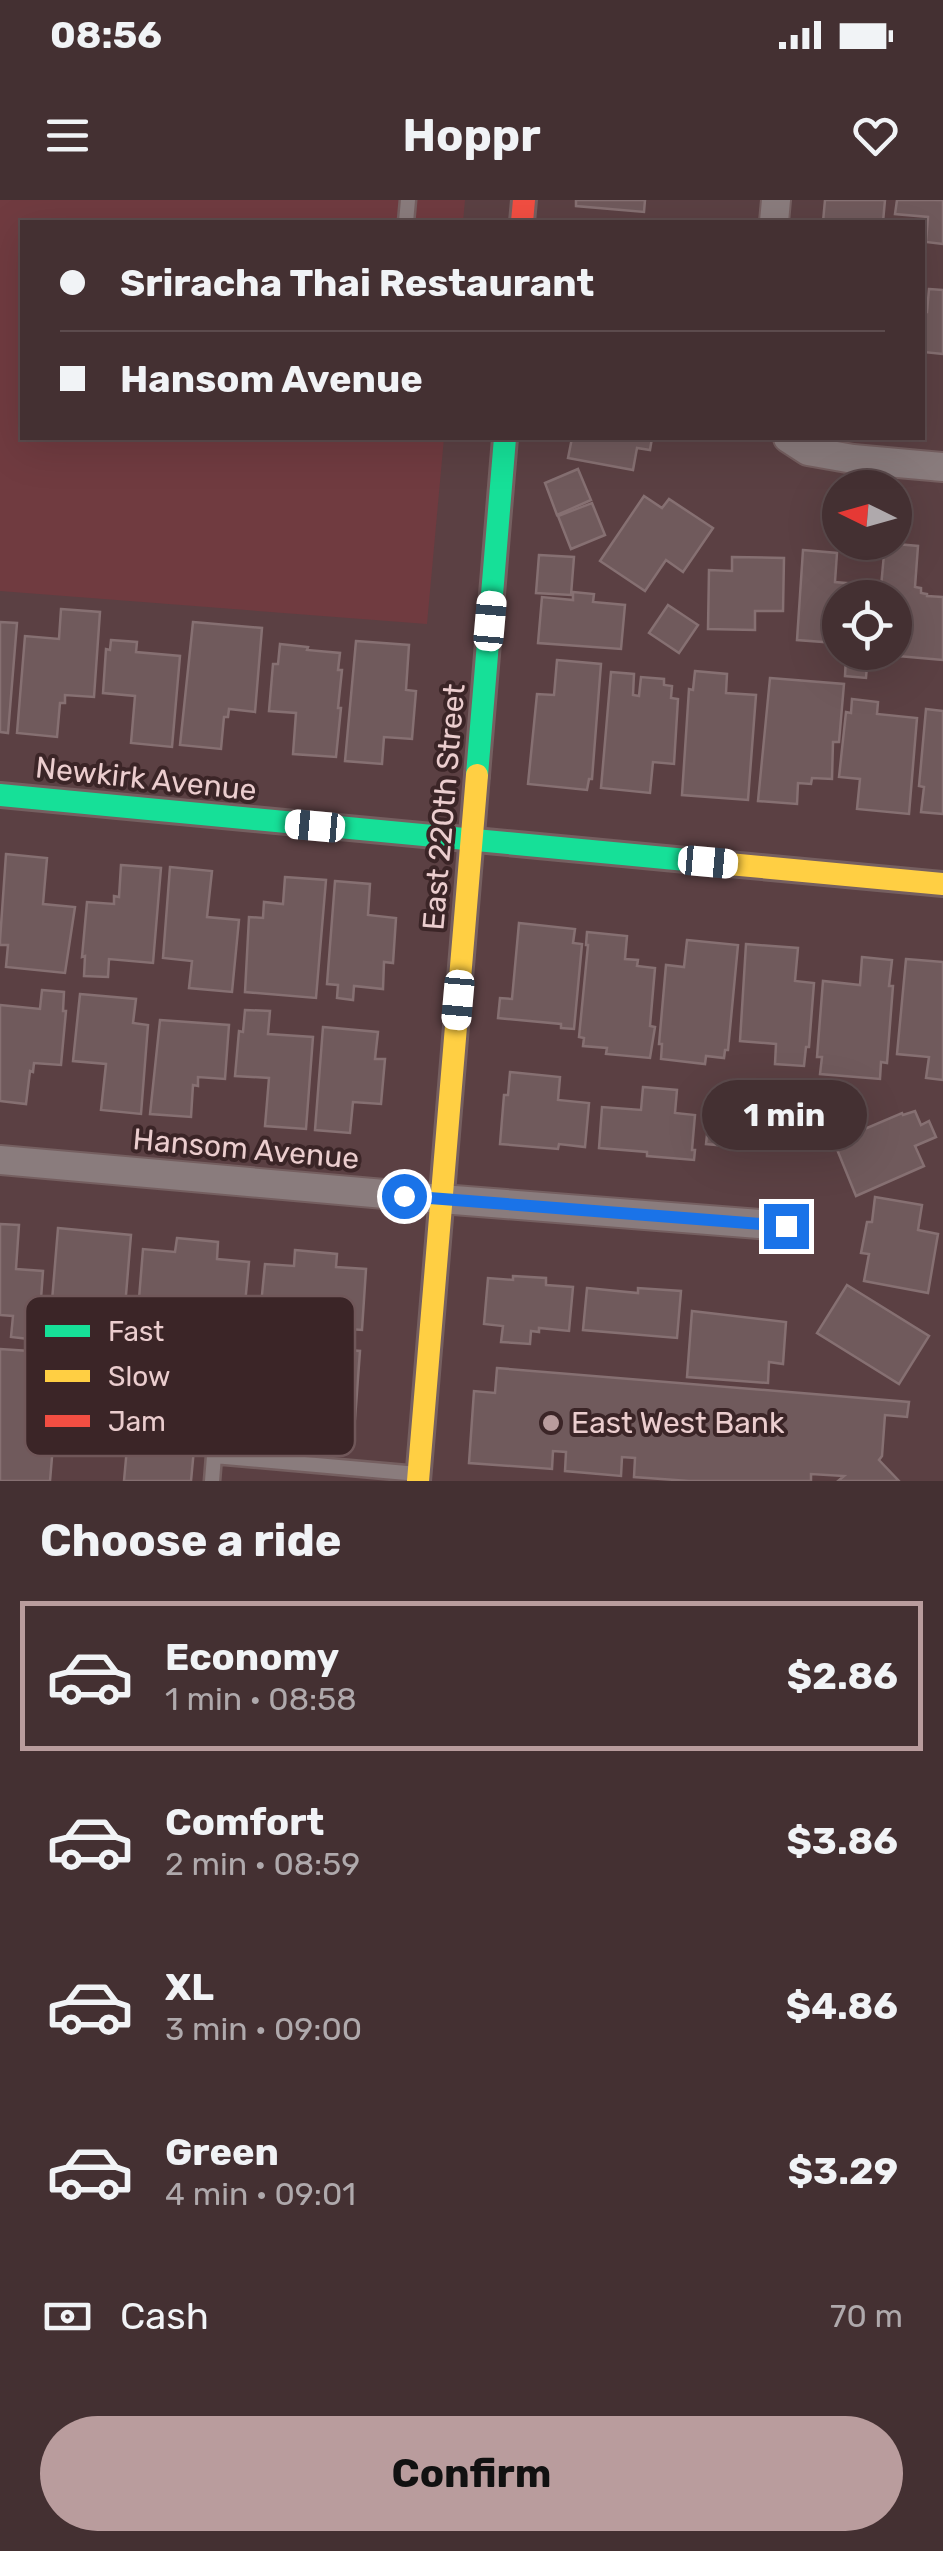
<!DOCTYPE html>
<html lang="en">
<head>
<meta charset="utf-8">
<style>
  :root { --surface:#443032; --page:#4e3c3e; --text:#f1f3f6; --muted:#afa9ac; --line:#5c4b4d; --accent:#b99c9d }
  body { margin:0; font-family:Rubik,sans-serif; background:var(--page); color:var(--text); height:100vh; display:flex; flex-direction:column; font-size:38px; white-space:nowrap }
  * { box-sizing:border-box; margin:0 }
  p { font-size:32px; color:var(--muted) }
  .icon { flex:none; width:55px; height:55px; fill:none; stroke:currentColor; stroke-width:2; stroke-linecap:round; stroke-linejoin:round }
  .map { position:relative; height:1281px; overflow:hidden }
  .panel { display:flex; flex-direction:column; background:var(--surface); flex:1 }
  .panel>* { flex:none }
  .banner { position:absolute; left:20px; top:20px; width:905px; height:220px; border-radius:0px; box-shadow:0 10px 40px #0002,0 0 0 2px var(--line); display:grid; align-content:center; height:220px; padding:0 40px; background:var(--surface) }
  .needle { width:65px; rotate:275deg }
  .fabs { position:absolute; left:822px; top:270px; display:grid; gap:20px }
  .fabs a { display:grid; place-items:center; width:90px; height:90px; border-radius:50%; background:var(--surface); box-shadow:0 10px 40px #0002,0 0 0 2px var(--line); font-size:50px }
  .end { position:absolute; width:45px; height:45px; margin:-22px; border:12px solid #1a73e8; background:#fff; box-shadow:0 0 0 5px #fff }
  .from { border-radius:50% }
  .bubble { position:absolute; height:70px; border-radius:35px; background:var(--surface); box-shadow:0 10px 40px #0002,0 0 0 2px var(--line); font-size:32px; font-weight:700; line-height:70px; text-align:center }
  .car { position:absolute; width:30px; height:60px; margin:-30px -15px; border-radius:12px; box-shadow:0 0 8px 2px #0007; background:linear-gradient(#fff 24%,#345 0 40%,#fff 0 76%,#345 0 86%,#fff 0) }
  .banner b { display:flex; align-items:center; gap:35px; height:95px; font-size:38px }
  .banner b+b { border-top:2px solid var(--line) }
  .banner i { width:25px; height:25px; background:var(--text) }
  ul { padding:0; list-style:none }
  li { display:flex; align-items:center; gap:30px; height:150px; margin:0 20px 15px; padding:0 20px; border:5px solid transparent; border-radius:0px }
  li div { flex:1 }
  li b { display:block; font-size:38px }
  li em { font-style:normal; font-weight:700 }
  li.on { border-color:var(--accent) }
  li>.icon { width:90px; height:90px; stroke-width:1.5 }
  h2 { padding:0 40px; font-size:45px; line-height:120px }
  .pay { display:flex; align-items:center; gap:25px; height:110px; padding:0 40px; font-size:38px }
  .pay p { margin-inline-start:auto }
  .action { display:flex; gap:20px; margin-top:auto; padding:20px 40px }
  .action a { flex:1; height:115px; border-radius:60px; background:var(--accent); color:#111; font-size:40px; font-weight:700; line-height:115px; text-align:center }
  .status { display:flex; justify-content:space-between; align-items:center; height:70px; padding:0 50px; background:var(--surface); direction:ltr }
  .status svg { height:28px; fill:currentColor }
  header { display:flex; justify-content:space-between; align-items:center; height:130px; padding:0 40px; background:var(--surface); font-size:45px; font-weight:700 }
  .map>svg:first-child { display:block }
</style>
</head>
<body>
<div class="status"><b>08:56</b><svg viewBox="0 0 49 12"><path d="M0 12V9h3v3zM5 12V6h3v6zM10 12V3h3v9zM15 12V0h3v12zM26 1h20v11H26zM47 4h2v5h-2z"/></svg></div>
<header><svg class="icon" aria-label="menu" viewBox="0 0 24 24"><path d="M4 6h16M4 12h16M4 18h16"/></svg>Hoppr<svg class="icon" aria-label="heart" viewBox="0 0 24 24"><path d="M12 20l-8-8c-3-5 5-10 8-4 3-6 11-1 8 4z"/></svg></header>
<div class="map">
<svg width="943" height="1281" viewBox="0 0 943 1281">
  <rect width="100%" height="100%" fill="#5b4043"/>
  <polygon fill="#703b40" points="0,0 465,0 463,22 22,22 22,238 444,238 427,424 0,391"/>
  <g fill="#705a5c" stroke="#867072" stroke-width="2.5">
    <polygon points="576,0 645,0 644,12 576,6"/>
    <polygon points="825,0 885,0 883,22 823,22"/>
    <polygon points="897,0 943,0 943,44 926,42 928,17 895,14"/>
    <polygon points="929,89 943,90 943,154 924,152 922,161 922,112 927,112"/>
    <polygon points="572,238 652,238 650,250 637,248 633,270 568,258"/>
    <polygon points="578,269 591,300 557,315 545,283"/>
    <polygon points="644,296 662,308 669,299 713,328 683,372 666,360 645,391 600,361"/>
    <polygon points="592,303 605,335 571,349 558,316"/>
    <polygon points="885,343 918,346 915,387 921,388 921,393 927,394 927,396 943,397 943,460 875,454 895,452 895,398 880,398"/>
    <polygon points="803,350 837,353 835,382 868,385 867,398 840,398 840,452 868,452 866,478 845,476 846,456 835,455 836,443 797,440"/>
    <polygon points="539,355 574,357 571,395 536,393"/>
    <polygon points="732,357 784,358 783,411 755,411 755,430 708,429 709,370 732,371"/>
    <polygon points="573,392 594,394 593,402 625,405 621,449 538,443 542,397 573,400"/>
    <polygon points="668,405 698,425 679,453 649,433"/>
    <polygon points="61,409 100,412 94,497 65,495 65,503 60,503 57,537 17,533 25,436 59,439"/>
    <polygon points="0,422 17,423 8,533 0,532"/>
    <polygon points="193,422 262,428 255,512 229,509 228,517 224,517 221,549 180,545"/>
    <polygon points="111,440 137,442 136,452 180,456 172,547 131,543 135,496 103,493 106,449 110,450"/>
    <polygon points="356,441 409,445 406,490 416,491 412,539 384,537 382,564 345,561"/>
    <polygon points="280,444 308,447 307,450 340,453 338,470 342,470 338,508 341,508 336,557 293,554 296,513 269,511 273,464 278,464"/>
    <polygon points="557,460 601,464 592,579 589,579 587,590 528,584 537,494 554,495"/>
    <polygon points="695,471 727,474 726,493 756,495 748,600 682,595 689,489 693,490"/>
    <polygon points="611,472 634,474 633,495 639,496 641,477 664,479 664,485 672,486 671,498 678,499 674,564 653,562 650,593 601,588"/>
    <polygon points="770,478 844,484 839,542 833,542 832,579 812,578 811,584 798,583 797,604 758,601"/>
    <polygon points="852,499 878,502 877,514 917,518 909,614 857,609 860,579 839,577 846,512 851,513"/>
    <polygon points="926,509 943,511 943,614 921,612 924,587 919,586"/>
    <polygon points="6,654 47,658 43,704 75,707 65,773 6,767 8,745 0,745 0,740"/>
    <polygon points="121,665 161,668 153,763 109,759 108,777 84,776 85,756 82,757 87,702 114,704 114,696 119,697"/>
    <polygon points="170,667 212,671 207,717 239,720 232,792 189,788 192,761 163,758"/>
    <polygon points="285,677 326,680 316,798 245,792 249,717 263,718 264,702 283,704"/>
    <polygon points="335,681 370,684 368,715 396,718 393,763 384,762 383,789 354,786 353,800 337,798 338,785 327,784"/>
    <polygon points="519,723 575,729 573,743 582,744 574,829 561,828 561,824 498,818 500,798 512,799"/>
    <polygon points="587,732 627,736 625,759 638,760 637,766 655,768 650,826 655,827 650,858 606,854 607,848 583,846 584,838 579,837 588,745 586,745"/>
    <polygon points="687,740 738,745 728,850 725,850 724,858 706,856 705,864 661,859 662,844 659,844 666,765 684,767"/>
    <polygon points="746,744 798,748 795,781 814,783 809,847 806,847 804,866 775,864 776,844 740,841"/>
    <polygon points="862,757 892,760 889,786 893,786 887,863 881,862 880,879 820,874 822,857 817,857 823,781 860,785"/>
    <polygon points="906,759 943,762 943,880 926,878 929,857 897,854"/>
    <polygon points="42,790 64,792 63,811 66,811 61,865 34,863 33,872 30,871 26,904 0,901 0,805 40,809"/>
    <polygon points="80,794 136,799 133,823 148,825 141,914 101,910 106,864 73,861"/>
    <polygon points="245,810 270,811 268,834 313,837 306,929 265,926 269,878 235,876 239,831 243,832"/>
    <polygon points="160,820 229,825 225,879 198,877 198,886 193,885 191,917 150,914"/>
    <polygon points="323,827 378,832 375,859 385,859 381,904 353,902 350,933 315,930"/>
    <polygon points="510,872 560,877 558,900 589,903 585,947 559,944 558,949 500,944 504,895 508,895"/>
    <polygon points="729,881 768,884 766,903 775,904 776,885 801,888 799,906 803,907 800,948 749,943 749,948 706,944 711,898 728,899"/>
    <polygon points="643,887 677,890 675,913 695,915 692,950 695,950 694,960 647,956 647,952 599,948 602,907 641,910"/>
    <polygon points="915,911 921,925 929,921 936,937 915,946 924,966 856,996 834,942 902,913 903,915"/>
    <polygon points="875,997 922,1005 918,1030 938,1034 928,1093 864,1081 869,1054 861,1053 867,1022 872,1022"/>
    <polygon points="0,1024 19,1025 16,1069 43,1071 38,1140 11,1137 13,1116 0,1115"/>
    <polygon points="58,1028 131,1035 123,1131 50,1125"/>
    <polygon points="177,1038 218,1042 217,1059 249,1062 245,1104 242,1103 241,1110 216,1108 216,1101 190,1099 189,1115 138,1111 143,1049 175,1052"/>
    <polygon points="295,1050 337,1054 336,1067 366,1069 362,1130 324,1127 326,1110 261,1105 265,1064 294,1066"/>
    <polygon points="513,1076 546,1078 546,1085 573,1087 569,1131 539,1128 539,1132 531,1131 530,1144 501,1142 503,1126 484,1124 488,1078 513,1080"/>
    <polygon points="847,1085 929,1136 899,1184 817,1133"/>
    <polygon points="587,1088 638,1093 638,1088 681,1091 677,1138 583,1130"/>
    <polygon points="692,1111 786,1122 783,1164 769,1162 768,1183 687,1177"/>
    <polygon points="147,1124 181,1126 180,1138 360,1151 355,1219 198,1206 191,1281 124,1281 135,1158 144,1159 145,1149 138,1149 141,1126 147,1127"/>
    <polygon points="0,1149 44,1152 41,1191 54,1191 50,1233 54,1233 50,1281 0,1281"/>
    <polygon points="497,1168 909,1202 907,1217 885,1215 882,1256 879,1260 899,1281 838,1281 844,1276 811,1274 811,1281 689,1281 634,1277 635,1258 622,1257 621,1276 565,1271 566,1252 553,1251 552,1269 469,1263 474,1191 495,1193"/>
  </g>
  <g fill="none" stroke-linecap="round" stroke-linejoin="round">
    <g stroke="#755f60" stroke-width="19">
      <g id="lane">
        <polyline points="406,22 408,0"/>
        <polyline points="212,1281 214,1256 418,1274"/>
      </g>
    </g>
    <g stroke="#755f60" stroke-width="32">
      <g id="street">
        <polyline points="774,22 776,0"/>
        <polyline points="788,238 808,251 853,259 943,267"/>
        <polyline points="0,960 441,999 785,1026"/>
      </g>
    </g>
    <g stroke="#755f60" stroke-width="28">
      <g id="fast">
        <polyline points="477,575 505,238"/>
        <polyline points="0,595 718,663"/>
      </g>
    </g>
    <g stroke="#755f60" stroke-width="28">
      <g id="slow">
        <polyline points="718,663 943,684"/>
        <polyline points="418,1281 477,575"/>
      </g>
    </g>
    <g stroke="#755f60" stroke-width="28">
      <polyline id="jam" points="522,22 524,0"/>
    </g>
    <use href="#lane" stroke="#8a7c7d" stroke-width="14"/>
    <use href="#street" stroke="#8a7c7d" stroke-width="28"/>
    <use href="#fast" stroke="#16e098" stroke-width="22"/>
    <use href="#slow" stroke="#ffcf43" stroke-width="22"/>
    <use href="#jam" stroke="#f24e42" stroke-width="22"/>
  </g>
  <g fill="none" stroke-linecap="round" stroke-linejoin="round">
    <polyline stroke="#1a73e8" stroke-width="12" points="404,996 786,1026"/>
  </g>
  <circle fill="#b99c9d" stroke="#3b2527" stroke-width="4" cx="551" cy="1223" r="10"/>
  <g text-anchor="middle" stroke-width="8" stroke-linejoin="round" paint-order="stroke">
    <g font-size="30" fill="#ebcdce" stroke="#3b2527">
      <text transform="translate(146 579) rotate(6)" y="10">Newkirk Avenue</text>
      <text transform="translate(444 607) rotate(-85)" y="10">East 220th Street</text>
      <text transform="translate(246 949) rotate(5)" y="10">Hansom Avenue</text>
    </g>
    <g font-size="30" fill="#ebcdce" stroke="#3b2527" text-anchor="start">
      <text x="571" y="1233">East West Bank</text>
    </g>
  </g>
  <rect x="25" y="1096" width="330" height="160" rx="15" fill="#3b2527" stroke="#705759" stroke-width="2.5"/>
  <rect x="45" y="1125" width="45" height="12" fill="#16e098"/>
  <rect x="45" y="1170" width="45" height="12" fill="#ffcf43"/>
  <rect x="45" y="1215" width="45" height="12" fill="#f24e42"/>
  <g font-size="28" fill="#ebcdce">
    <text x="108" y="1141">Fast</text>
    <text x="108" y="1186">Slow</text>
    <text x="108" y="1231">Jam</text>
  </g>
</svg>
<div class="fabs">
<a><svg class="needle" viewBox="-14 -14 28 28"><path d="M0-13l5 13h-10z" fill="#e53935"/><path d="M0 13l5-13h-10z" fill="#afa9ac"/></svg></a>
<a><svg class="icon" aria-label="locate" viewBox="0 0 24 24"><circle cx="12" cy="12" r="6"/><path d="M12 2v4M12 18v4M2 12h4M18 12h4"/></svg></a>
</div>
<i class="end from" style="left:404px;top:996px"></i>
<i class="end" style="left:786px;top:1026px"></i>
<div class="bubble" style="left:702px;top:880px;width:165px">1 min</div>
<i class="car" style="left:490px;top:421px;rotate:5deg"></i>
<i class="car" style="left:315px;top:626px;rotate:275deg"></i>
<i class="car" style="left:708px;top:662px;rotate:95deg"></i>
<i class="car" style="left:458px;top:800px;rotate:185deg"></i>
<div class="banner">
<b><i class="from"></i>Sriracha Thai Restaurant</b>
<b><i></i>Hansom Avenue</b>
</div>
</div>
<section class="panel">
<h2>Choose a ride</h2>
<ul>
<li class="on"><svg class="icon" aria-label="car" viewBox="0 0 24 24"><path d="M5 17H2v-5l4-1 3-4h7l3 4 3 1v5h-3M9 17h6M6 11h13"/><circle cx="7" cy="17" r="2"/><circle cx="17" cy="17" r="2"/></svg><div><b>Economy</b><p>1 min · 08:58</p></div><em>$2.86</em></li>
<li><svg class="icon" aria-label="car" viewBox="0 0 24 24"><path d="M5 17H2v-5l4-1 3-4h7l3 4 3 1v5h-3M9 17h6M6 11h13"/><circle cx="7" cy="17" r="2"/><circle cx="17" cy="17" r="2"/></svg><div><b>Comfort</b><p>2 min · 08:59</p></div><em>$3.86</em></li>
<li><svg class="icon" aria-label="car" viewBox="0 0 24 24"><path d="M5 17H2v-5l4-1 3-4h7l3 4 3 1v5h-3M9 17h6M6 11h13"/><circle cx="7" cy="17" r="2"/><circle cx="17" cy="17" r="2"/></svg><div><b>XL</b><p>3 min · 09:00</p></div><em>$4.86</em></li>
<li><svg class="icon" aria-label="car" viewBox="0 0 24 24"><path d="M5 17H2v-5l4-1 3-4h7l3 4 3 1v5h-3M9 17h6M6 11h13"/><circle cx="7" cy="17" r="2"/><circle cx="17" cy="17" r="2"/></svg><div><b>Green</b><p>4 min · 09:01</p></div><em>$3.29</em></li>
</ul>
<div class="pay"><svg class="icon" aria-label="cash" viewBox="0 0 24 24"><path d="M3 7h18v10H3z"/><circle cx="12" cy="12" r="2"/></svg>Cash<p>70 m</p></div>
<div class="action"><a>Confirm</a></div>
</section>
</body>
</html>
